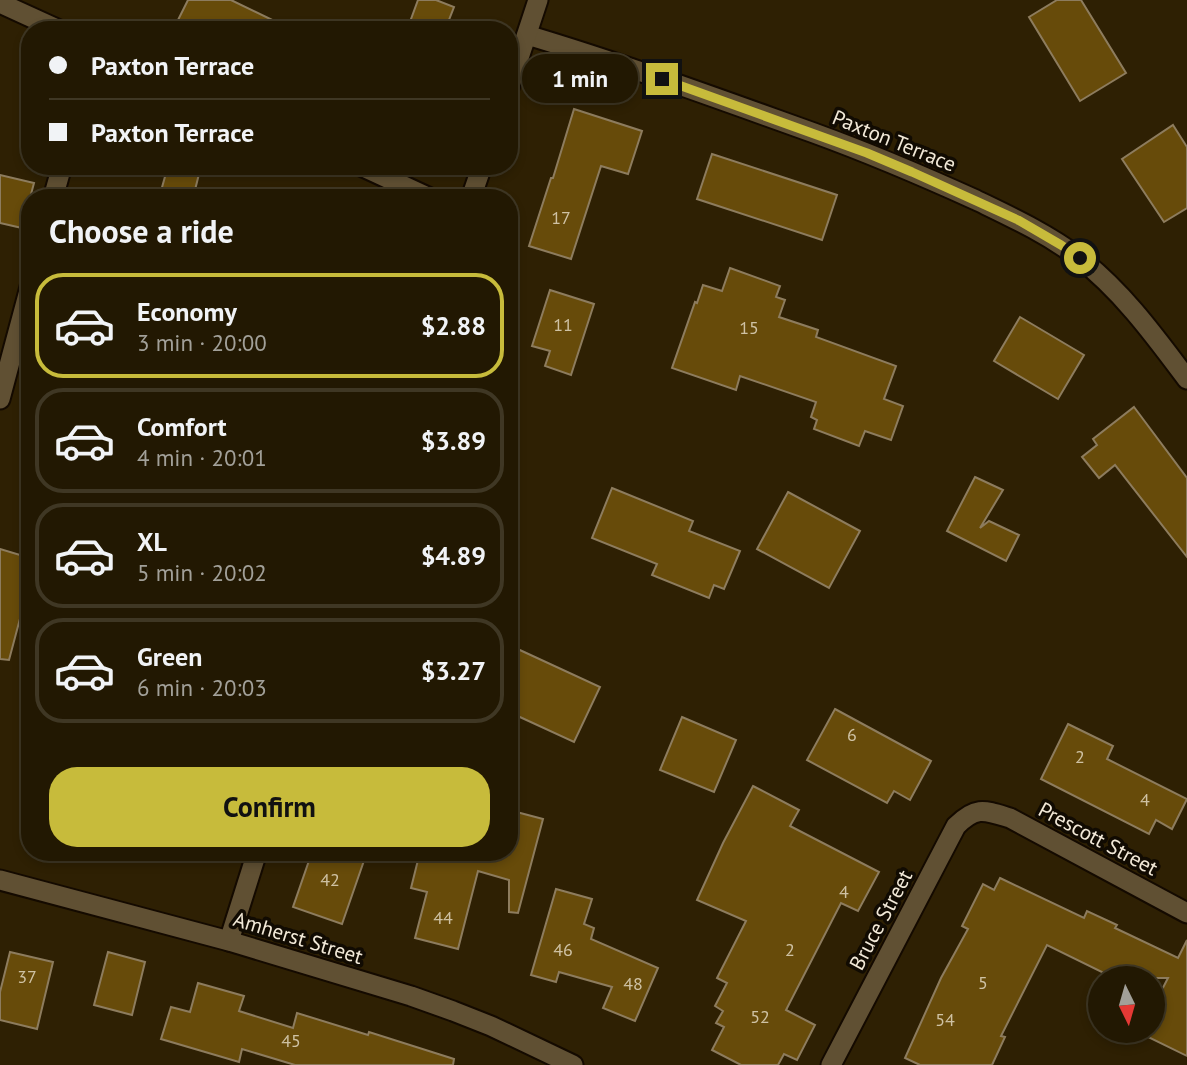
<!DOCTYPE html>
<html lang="en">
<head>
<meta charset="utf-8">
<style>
  :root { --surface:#221802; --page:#2a210c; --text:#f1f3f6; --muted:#a2a099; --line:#3f3724; --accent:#c7bb3b }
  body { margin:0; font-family:"PT Sans",sans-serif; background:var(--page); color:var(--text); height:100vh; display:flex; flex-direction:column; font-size:26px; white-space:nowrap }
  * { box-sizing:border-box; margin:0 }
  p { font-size:23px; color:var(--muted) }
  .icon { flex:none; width:38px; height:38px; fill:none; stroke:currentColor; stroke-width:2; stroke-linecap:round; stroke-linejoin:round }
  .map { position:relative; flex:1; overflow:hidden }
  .panel { position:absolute; left:21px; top:189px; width:497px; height:672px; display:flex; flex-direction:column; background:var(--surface); border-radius:28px; box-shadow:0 4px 10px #0003,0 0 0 2px var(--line) }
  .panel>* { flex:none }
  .top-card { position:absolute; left:21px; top:21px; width:497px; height:154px; border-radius:28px; box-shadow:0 4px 10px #0003,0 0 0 2px var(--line); display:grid; align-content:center; height:154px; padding:0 28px; background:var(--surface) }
  .needle { width:46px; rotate:175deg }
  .tools { position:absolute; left:1088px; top:966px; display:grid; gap:14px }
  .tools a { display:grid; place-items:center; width:77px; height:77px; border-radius:50%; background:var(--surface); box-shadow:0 4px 10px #0003,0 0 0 2px var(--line); font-size:35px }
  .end { position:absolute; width:32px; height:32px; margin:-16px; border:9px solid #c7bb3b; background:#111; box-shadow:0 0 0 4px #111 }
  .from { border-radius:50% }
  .bubble { position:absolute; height:49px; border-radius:24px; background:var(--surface); box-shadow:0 4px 10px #0003,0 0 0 2px var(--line); font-size:23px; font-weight:600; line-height:49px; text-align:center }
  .top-card b { display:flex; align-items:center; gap:24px; height:66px; font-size:26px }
  .top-card b+b { border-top:2px solid var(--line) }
  .top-card i { width:18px; height:18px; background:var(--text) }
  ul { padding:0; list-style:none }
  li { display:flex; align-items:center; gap:21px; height:105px; margin:0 14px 10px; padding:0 14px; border:4px solid var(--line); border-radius:28px }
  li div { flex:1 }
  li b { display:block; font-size:26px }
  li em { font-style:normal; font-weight:600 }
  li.on { border-color:var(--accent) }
  li>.icon { width:63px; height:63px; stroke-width:1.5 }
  h2 { padding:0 28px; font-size:32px; line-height:84px }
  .action { display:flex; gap:14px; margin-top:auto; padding:14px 28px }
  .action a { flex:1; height:80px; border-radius:28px; background:var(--accent); color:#111; font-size:28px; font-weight:600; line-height:80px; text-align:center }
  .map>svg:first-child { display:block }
</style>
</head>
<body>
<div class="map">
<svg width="1187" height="1065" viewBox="0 0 1187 1065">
  <rect width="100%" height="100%" fill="#2e2003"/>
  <g fill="#674b0a" stroke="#8d7c5e" stroke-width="2">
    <polygon points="188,0 231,0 293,30 173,30"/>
    <polygon points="418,0 436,0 454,7 445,30 407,30"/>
    <polygon points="1057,0 1081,0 1126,73 1080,101 1029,17"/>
    <polygon points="574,109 642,131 628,174 601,166 571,259 529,246 551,178 553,178"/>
    <polygon points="1173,125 1187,147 1187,208 1164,222 1122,159"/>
    <polygon points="712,154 837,195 822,240 697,199"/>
    <polygon points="168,166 201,166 193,198 159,198"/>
    <polygon points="0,175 34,183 22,228 0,223"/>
    <polygon points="730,268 780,286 776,297 785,300 779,317 818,330 816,337 896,366 884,399 903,406 891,440 865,431 859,446 814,429 817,420 811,417 816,402 740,376 736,390 672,368 695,302 697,303 703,285 722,291"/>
    <polygon points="550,290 594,304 571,375 545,366 550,351 532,346"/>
    <polygon points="1020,317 1084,355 1058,399 994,361"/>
    <polygon points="1134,407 1187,478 1187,557 1115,465 1099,478 1082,457 1097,445 1093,439"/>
    <polygon points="975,477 1003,490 980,528 989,521 1019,535 1006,561 947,531"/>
    <polygon points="612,488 693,521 689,531 740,551 724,589 714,585 709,598 652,575 657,564 592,538"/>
    <polygon points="788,492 860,531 829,588 757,549"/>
    <polygon points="0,549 30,558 30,601 25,600 9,660 0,659"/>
    <polygon points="509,645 600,687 574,742 509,712"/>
    <polygon points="835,709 931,761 910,800 894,791 887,803 807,760"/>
    <polygon points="682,717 736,740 714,792 660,770"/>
    <polygon points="1068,724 1113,746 1107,759 1187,799 1172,829 1156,820 1149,834 1041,779"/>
    <polygon points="753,786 799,810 790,826 879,872 858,911 841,903 786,1010 815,1025 797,1060 784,1054 778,1065 741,1065 712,1050 724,1027 716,1023 723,1011 715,1006 727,983 717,978 746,921 697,900 723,843"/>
    <polygon points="509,810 543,819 518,913 509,912 509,880 478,871 458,949 415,938 427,892 411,888 420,852 509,852"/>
    <polygon points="312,852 367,852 342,924 293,907"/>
    <polygon points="1000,878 1084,918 1087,911 1117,925 1115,928 1178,958 1187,940 1187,1056 1140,1033 1141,1031 1153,1031 1153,1007 1168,978 1114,978 1047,945 1001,1036 1005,1037 992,1065 920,1065 905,1058 941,978 968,929 962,926 983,884 994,890"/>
    <polygon points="556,889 592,899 584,924 594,928 591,939 658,968 635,1021 603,1008 612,987 559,972 556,982 531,975"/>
    <polygon points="10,952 53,962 37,1029 0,1020 0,992"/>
    <polygon points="108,952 145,962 132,1015 94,1005"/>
    <polygon points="198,983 244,996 239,1011 293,1028 297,1013 368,1035 369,1032 454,1059 453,1065 295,1065 242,1049 239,1062 161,1039 171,1007 190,1012"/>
  </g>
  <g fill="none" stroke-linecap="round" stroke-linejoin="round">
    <g stroke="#140a00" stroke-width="23">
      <g id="minor">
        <polyline points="0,3 59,30"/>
        <path d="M527 35C624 64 719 99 814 133 869 153 923 176 976 200 1011 217 1046 233 1078 257 1122 291 1154 335 1187 379"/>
        <polyline points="509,88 538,0"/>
        <polyline points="361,166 430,198"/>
        <polyline points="53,198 62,166"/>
        <polyline points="471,198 482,166"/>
        <polyline points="0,399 30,287"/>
        <polyline points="229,941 257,852"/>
        <path d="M831 1065 956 826C976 806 984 810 1010 818L1187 913"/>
      </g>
    </g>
    <g stroke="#140a00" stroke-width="23">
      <polyline id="secondary" points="0,880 229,941 411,996 453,1011 491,1026 573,1065"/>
    </g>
    <use href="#minor" stroke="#605033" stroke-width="19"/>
    <use href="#secondary" stroke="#605033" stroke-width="19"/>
  </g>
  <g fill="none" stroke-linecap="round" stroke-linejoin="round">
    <polyline stroke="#c7bb3b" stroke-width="9" points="662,79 867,153 912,172 1018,220 1061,245 1080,258"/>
  </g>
  <g text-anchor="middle" stroke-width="7" stroke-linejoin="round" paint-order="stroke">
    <g font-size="18" fill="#cfc2a4">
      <text x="561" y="224">17</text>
      <text x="563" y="331">11</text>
      <text x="749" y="334">15</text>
      <text x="852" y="741">6</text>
      <text x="1080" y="763">2</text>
      <text x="1145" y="806">4</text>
      <text x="330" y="886">42</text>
      <text x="844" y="898">4</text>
      <text x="443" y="924">44</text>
      <text x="563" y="956">46</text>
      <text x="790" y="956">2</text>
      <text x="27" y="983">37</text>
      <text x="983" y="989">5</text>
      <text x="633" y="990">48</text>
      <text x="760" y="1023">52</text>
      <text x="945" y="1026">54</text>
      <text x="291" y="1047">45</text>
    </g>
    <g font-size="21" fill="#f2e9d8" stroke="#110b02">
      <text transform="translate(894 141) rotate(22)" y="7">Paxton Terrace</text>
      <text transform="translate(1098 839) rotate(28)" y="7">Prescott Street</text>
      <text transform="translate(881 920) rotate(-62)" y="7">Bruce Street</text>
      <text transform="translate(298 938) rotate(17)" y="7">Amherst Street</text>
    </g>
  </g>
</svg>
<div class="tools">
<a><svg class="needle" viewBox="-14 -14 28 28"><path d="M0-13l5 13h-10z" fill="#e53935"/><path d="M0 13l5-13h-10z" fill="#a2a099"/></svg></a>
</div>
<i class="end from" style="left:1080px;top:258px"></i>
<i class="end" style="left:662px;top:79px"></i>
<div class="bubble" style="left:522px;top:54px;width:116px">1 min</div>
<div class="top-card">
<b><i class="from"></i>Paxton Terrace</b>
<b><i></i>Paxton Terrace</b>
</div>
<section class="panel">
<h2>Choose a ride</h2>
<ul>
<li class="on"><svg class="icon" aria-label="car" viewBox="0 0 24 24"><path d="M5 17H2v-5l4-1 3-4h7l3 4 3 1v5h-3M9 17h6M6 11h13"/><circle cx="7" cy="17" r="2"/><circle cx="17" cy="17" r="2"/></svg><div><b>Economy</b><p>3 min · 20:00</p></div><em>$2.88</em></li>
<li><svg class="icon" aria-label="car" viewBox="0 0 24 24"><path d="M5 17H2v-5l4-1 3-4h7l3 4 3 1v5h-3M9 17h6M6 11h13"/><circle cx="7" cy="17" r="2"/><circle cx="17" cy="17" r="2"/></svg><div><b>Comfort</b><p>4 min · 20:01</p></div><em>$3.89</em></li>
<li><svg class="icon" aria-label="car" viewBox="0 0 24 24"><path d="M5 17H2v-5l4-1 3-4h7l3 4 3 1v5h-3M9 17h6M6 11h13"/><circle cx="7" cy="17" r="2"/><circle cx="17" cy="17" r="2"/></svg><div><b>XL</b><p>5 min · 20:02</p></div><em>$4.89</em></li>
<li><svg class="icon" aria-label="car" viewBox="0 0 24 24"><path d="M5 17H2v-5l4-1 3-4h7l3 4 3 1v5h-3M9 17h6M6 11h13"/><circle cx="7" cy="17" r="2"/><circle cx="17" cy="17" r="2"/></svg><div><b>Green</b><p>6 min · 20:03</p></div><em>$3.27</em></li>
</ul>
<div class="action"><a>Confirm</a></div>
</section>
</div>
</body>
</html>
